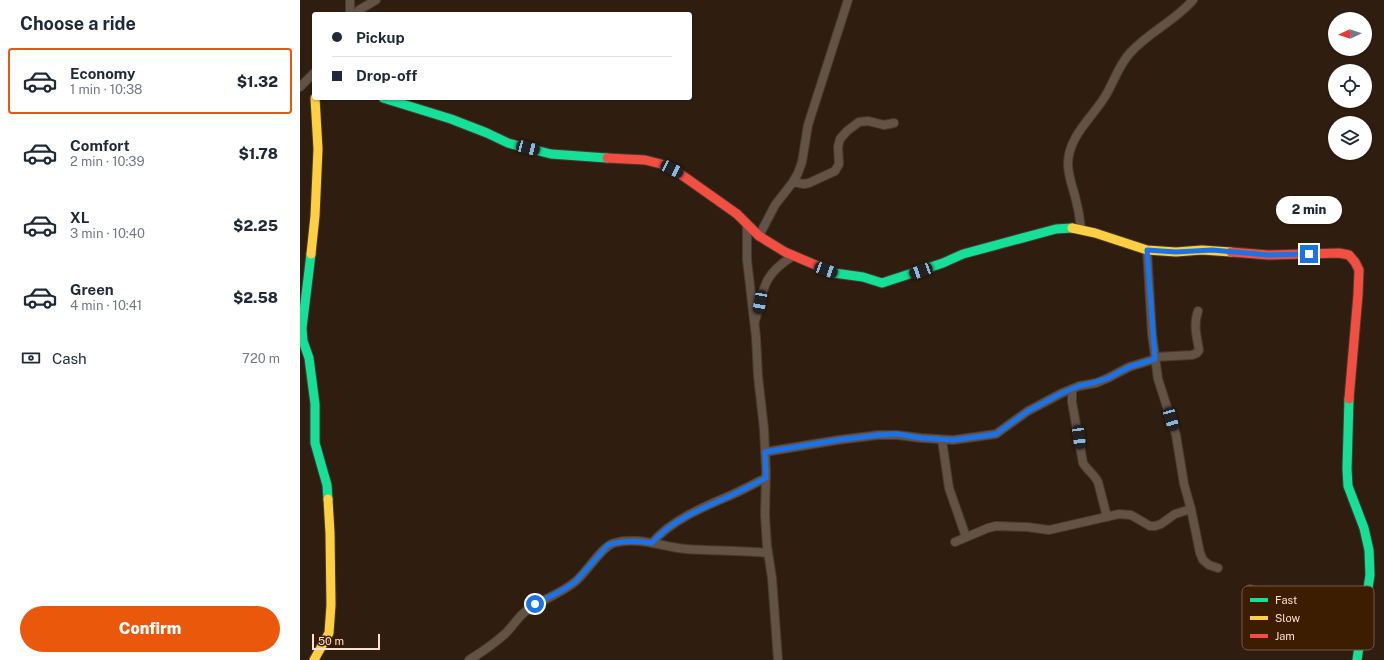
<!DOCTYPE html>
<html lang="en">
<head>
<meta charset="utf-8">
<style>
  :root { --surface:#fff; --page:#f6f6f7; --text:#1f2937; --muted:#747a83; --line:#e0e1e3; --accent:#ea580c }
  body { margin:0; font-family:"Public Sans",sans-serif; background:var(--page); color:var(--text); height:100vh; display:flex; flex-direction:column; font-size:15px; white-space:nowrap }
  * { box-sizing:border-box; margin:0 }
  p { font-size:13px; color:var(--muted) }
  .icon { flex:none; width:22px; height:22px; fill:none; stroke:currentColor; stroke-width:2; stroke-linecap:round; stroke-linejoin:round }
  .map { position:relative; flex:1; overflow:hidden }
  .side { display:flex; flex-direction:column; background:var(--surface); width:300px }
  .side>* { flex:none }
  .guide { position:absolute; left:12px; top:12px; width:380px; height:88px; border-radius:4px; box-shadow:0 1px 3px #0004; display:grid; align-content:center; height:88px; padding:0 20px; background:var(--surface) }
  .needle { width:26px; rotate:266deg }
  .fabs { position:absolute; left:1028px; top:12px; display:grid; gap:8px }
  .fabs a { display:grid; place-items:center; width:44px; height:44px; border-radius:50%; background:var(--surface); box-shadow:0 1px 3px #0004; font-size:20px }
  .scale { position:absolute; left:12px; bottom:10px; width:68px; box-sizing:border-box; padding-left:4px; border:2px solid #fbe0cd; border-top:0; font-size:11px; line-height:14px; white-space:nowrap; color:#fbe0cd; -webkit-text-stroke:3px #3c1d02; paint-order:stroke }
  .end { position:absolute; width:18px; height:18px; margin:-9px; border:5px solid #1a73e8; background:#fff; box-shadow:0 0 0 2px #fff }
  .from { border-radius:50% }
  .bubble { position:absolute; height:28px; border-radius:14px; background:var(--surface); box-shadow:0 1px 3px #0004; font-size:13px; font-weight:800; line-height:28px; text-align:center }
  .car { position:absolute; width:12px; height:24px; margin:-12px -6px; border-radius:5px; box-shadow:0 0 3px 1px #0007; background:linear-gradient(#222 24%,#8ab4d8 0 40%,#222 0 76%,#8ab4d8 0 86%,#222 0) }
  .guide b { display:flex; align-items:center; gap:14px; height:38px; font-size:15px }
  .guide b+b { border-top:1px solid var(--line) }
  .guide i { width:10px; height:10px; background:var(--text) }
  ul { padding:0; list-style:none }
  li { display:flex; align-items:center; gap:12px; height:66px; margin:0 8px 6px; padding:0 12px; border:2px solid transparent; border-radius:4px }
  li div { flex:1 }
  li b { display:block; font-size:15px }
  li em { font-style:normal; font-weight:800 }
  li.active { border-color:var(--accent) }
  li>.icon { width:36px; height:36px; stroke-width:1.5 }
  h2 { padding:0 20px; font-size:18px; line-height:48px }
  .pay { display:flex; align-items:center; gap:10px; height:44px; padding:0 20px; font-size:15px }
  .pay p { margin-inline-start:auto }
  .cta { display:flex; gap:8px; margin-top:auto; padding:8px 20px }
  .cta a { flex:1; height:46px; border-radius:24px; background:var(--accent); color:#fff; font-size:16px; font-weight:800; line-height:46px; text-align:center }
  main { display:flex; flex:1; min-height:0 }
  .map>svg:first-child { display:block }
</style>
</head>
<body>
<main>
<section class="side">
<h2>Choose a ride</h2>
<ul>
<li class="active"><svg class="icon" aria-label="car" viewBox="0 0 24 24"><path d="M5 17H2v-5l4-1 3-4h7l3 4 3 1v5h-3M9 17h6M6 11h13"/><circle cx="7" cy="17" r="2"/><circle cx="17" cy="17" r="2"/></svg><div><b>Economy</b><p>1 min · 10:38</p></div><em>$1.32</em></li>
<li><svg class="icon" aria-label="car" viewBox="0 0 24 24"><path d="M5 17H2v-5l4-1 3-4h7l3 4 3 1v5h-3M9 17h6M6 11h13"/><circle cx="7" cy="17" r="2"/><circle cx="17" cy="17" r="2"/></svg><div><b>Comfort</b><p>2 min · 10:39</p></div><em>$1.78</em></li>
<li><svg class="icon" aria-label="car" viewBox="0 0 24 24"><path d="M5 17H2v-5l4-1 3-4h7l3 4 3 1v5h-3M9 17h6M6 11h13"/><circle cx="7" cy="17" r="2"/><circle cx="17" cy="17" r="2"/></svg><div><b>XL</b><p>3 min · 10:40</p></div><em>$2.25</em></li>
<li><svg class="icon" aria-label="car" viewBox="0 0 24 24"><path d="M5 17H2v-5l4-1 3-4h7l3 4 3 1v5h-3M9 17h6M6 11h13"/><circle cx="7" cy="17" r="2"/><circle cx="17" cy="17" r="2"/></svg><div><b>Green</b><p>4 min · 10:41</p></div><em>$2.58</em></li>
</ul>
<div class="pay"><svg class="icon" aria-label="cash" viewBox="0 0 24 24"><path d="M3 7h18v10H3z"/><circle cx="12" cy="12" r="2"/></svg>Cash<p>720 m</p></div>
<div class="cta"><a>Confirm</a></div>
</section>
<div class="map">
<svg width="1084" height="660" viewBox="0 0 1084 660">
  <rect width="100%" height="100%" fill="#2f1e0f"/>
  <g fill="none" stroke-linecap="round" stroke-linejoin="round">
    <g stroke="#473a2f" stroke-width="10">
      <g id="street">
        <polyline points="50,14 50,0"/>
        <polyline points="55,14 59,10 76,0"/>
        <polyline points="0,87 14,73"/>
        <polyline points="493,182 504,184 509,183 535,171 539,164 538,147 540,139 547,131 559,122 568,121 584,125 594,123"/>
        <polyline points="447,225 447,260 456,337 458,376 464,429 466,471 465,515 467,546 472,578 478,660"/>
        <path d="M781 229C780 218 778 207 775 196 772 186 768 175 768 164 768 136 793 117 806 95 814 81 819 65 830 53 849 32 875 21 893 0"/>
        <polyline points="459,236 475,205 493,182 498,173 502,162 508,125 548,0"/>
        <polyline points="847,250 852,334 858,379 876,435 884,484 891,509 900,553 903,560 909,565 918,568"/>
        <path d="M455 321C464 289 462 275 493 256"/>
        <path d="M855 357 892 355 897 353 899 350C897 337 893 325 898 311"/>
        <path d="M772 389V402L783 463C787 470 794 474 798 482L807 517"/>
        <polyline points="642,440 649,488 666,537"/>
        <polyline points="465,452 538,440 578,435 597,435 621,438 653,440 696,434 728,411 762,393 779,386 796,383 808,378 829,367 855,359"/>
        <polyline points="655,542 688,528 696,526 727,527 749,530 819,514 831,515 850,526 855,526 861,524 875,514 891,509"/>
        <path d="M352 543C370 521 403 507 429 496 441 491 453 484 466 478"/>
        <path d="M950 589C962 593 973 597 986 598 1001 599 1015 596 1030 601 1045 606 1049 624 1063 629"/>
        <path d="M169 660C182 652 195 643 206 633 213 626 218 617 226 611 242 599 261 594 276 581 287 572 302 546 314 543 338 536 363 547 386 549 414 551 441 550 468 553"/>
      </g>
    </g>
    <g stroke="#473a2f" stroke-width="11">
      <g id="fast">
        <polyline points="83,98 151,119 187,133 208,143 251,154 307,158"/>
        <polyline points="11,254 2,328 3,341 9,358 15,404 15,443 27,485 28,499"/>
        <polyline points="525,269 534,273 563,277 582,283 643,263 663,254 756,229 772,228"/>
        <polyline points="1049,399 1047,469 1048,486 1064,528 1069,550 1070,575 1057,660"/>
      </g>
    </g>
    <g stroke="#473a2f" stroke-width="11">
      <g id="slow">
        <polyline points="772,228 795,233 847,250 876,252 902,250 931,252"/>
        <polyline points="11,254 15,216 18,149 15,98"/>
        <polyline points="14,660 29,633 31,605 30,533 28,499"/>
      </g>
    </g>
    <g stroke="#473a2f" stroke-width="11">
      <g id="jam">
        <polyline points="307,158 345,160 365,165 379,173 437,214 459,236 485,252 525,269"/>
        <polyline points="931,252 968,255 1039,253 1049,255 1055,262 1059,270 1058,295 1049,399"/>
      </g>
    </g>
    <use href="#street" stroke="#635346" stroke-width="8"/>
    <use href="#fast" stroke="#16e098" stroke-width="9"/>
    <use href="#slow" stroke="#ffcf43" stroke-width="9"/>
    <use href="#jam" stroke="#f24e42" stroke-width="9"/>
  </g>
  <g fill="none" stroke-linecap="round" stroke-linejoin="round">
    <path stroke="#1a73e8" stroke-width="5" d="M235 604 261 591 275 582 308 545C322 540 337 541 352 543 371 520 403 508 430 496 442 490 454 484 466 478L465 452 538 440 578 435 597 434 621 438 653 440 690 435 696 434 728 411 762 393 779 386 796 382 808 378 829 367 855 359 847 250 876 252 912 250 968 255 1009 254"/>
  </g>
  <rect x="942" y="586" width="132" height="64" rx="6" fill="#3c1d02" stroke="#75583f" stroke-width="1"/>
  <rect x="950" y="598" width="18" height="4" fill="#16e098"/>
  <rect x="950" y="616" width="18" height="4" fill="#ffcf43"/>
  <rect x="950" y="634" width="18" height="4" fill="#f24e42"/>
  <g font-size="11" fill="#fbe0cd">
    <text x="975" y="604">Fast</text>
    <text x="975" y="622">Slow</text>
    <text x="975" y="640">Jam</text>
  </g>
</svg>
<div class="fabs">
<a><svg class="needle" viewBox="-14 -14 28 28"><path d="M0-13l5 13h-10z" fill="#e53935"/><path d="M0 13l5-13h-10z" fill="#747a83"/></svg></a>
<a><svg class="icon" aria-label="locate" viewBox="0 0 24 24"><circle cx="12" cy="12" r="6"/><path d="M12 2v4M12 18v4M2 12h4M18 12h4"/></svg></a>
<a><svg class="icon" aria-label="layers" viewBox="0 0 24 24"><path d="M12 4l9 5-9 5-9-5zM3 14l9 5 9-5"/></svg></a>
</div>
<div class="scale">50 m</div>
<i class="end from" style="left:235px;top:604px"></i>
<i class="end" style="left:1009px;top:254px"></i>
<div class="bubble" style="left:976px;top:196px;width:66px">2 min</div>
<i class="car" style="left:228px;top:148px;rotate:105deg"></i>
<i class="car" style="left:372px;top:169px;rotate:116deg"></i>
<i class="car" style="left:526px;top:270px;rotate:110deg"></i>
<i class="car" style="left:621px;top:271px;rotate:250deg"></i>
<i class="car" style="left:460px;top:302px;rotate:190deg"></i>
<i class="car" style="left:871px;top:419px;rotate:164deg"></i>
<i class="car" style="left:779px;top:437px;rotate:173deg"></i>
<div class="guide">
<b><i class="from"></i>Pickup</b>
<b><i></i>Drop-off</b>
</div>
</div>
</main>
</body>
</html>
